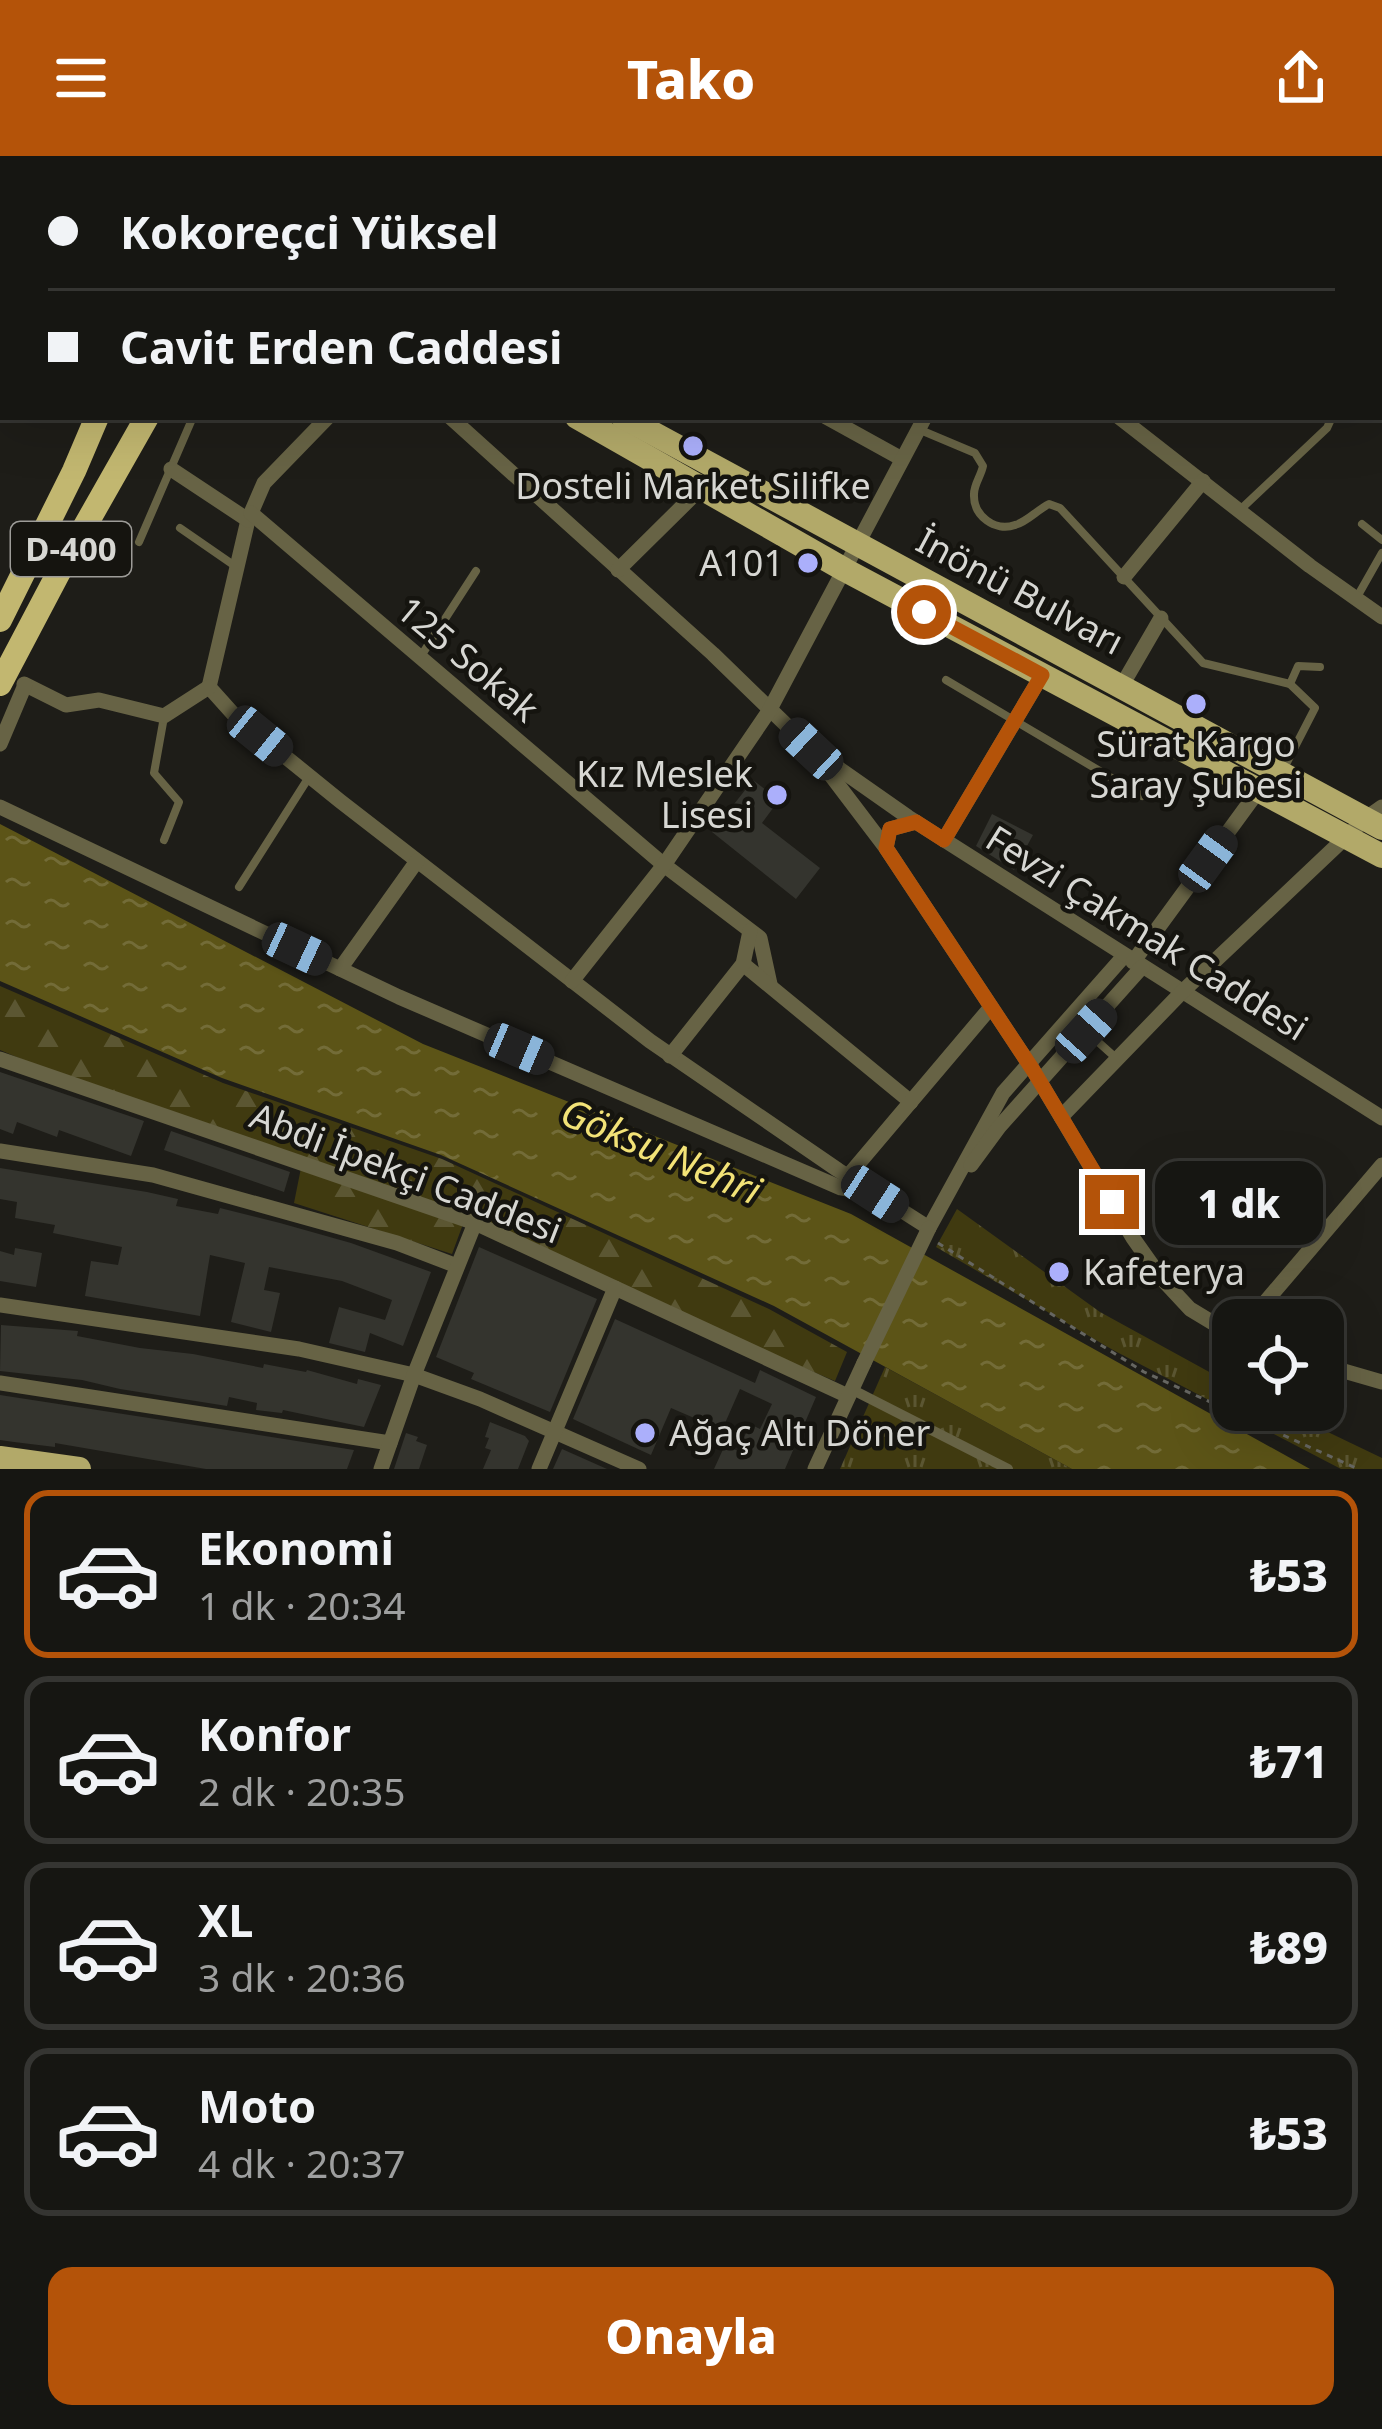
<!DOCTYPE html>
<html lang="tr">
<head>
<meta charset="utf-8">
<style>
  :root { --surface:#161612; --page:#232320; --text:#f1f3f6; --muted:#9e9f9f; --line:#353532; --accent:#b45309 }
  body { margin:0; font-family:"Noto Sans",sans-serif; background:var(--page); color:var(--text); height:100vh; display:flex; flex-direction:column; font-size:45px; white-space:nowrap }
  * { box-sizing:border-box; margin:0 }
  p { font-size:39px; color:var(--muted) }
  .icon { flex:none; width:66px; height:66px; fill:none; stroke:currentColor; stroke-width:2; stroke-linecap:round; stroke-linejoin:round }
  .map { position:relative; height:1313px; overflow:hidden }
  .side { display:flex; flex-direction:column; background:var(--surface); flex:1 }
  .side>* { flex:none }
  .hud { position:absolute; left:0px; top:0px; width:1383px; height:264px; box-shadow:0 12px 48px #0002,0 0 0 3px var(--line); display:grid; align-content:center; height:264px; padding:0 48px; background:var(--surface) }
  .fabs { position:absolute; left:1212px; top:1143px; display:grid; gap:24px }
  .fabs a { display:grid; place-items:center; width:132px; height:132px; border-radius:24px; background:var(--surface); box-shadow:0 12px 48px #0002,0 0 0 3px var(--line); font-size:60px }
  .end { position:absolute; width:54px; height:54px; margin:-27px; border:15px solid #b45309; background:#fff; box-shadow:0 0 0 6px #fff }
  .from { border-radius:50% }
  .bubble { position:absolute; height:84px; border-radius:24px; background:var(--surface); box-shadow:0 12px 48px #0002,0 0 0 3px var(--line); font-size:39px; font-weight:800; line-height:84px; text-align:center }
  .car { position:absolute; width:36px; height:72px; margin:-36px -18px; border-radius:15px; box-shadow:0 0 9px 3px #0007; background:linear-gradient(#222 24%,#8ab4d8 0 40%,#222 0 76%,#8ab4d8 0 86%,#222 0) }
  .hud b { display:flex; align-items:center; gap:42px; height:114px; font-size:45px }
  .hud b+b { border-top:3px solid var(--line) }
  .hud i { width:30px; height:30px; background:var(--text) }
  ul { padding:21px 0 0; list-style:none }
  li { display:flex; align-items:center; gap:36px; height:168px; margin:0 24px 18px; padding:0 24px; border:6px solid var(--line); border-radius:24px }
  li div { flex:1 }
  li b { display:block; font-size:45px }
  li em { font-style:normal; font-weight:800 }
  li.selected { border-color:var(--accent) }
  li>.icon { width:108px; height:108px; stroke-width:1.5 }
  .primary-button { display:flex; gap:24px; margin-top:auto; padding:24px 48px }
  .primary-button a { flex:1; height:138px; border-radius:24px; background:var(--accent); color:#fff; font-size:48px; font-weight:800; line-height:138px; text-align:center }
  header { display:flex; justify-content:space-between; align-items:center; height:156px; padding:0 48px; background:var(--accent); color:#fff; font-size:54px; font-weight:800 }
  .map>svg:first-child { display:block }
</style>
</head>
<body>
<header><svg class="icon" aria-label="menu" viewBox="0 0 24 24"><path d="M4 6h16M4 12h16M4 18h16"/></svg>Tako<svg class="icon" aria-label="share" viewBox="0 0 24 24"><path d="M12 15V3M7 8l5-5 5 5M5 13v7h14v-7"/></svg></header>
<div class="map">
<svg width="1382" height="1313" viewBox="0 0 1382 1313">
  <defs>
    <pattern id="forest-firs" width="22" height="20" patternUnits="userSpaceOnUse" patternTransform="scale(3)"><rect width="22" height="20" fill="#403a10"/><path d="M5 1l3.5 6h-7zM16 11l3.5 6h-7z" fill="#5b5632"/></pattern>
    <pattern id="park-tufts" width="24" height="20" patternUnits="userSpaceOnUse" patternTransform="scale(3)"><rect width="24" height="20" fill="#403a10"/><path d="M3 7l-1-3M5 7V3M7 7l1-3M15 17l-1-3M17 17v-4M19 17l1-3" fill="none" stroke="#5b5632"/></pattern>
    <pattern id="water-ripples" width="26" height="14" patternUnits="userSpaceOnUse" patternTransform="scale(3)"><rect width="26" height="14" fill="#5c5417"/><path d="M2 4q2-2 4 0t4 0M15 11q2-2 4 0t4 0" fill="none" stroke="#736c38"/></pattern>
  </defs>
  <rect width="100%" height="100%" fill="#1e1d18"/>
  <polygon fill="url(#forest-firs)" points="0,830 223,927 442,1003 769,1153 847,1196 835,1225 463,1068 452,1098 294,1047 303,1002 52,916 0,894"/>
  <g fill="url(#park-tufts)">
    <polygon points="957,1053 1100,1156 1233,1229 1233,1254 1282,1254 1382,1302 1382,1313 1341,1313 1113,1194 936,1091"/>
    <polygon points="885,1211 1072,1313 840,1313"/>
  </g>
  <polygon fill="url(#water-ripples)" points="0,668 423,888 851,1058 1310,1313 1072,1313 774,1150 441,999 222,922 0,825"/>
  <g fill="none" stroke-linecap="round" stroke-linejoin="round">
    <polyline stroke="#5c5417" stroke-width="4.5" points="1380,107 1382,108"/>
  </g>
  <g fill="#34342e">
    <polygon points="753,624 779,644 762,667 820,712 796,743 712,676"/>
    <polygon points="992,658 1033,679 1014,714 976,690"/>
    <polygon points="0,916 144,965 131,1000 59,974 57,981 17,966 13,978 0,973"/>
    <polygon points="171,975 290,1016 284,1036 164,994"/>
    <polygon points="0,1012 147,1036 178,1043 176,1050 218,1058 220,1052 280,1067 351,1087 431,1116 403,1190 370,1177 365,1196 329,1187 339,1151 385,1164 392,1144 342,1125 269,1111 264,1134 280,1137 271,1176 231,1166 245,1107 210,1099 200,1160 85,1140 91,1105 118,1109 122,1091 53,1077 55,1069 15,1062 17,1046 0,1043"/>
    <polygon points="479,1091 597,1143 550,1256 471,1223 474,1217 436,1201"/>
    <polygon points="15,1092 42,1097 36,1131 0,1125 0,1095 14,1099"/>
    <polygon points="615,1163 755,1227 760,1214 816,1241 785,1313 714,1313 725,1289 738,1295 750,1268 760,1273 772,1248 740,1233 722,1274 671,1252 651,1299 573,1263"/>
    <polygon points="1,1169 78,1175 77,1180 140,1192 193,1198 263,1212 264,1208 306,1216 307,1214 357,1228 358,1223 381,1229 364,1271 283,1254 282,1257 256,1254 257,1247 229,1241 227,1250 120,1233 82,1224 0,1215"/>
    <polygon points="0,1239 227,1274 354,1294 347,1313 206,1313 55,1287 55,1291 14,1286 0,1284"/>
    <polygon points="490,1266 525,1280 529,1285 518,1313 483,1313 491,1294 485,1292 489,1282 485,1281"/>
    <polygon points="406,1277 418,1281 416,1285 427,1289 419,1313 394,1313"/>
    <polygon points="562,1293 607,1313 553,1313"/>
  </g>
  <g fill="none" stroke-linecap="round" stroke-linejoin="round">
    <polyline stroke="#666661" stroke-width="3" stroke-dasharray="6 6" stroke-linecap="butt" points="938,1087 1144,1216 1358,1313"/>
    <g stroke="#676345" stroke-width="8">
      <polyline points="1380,171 1382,169"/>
      <path d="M918 273 975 297 983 310C981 320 974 328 974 338 973 360 995 376 1015 369 1027 366 1037 354 1049 348L1060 352 1203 507 1290 528 1298 510 1320 511"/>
      <polyline points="1241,353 1327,272 1332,261"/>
      <polyline points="1362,368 1382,384"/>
      <polyline points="180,372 235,410"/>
      <polyline points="139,386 193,261"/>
      <polyline points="1357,441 1382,397"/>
      <polyline points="421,500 476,415"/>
      <polyline points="946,524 1142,640"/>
      <polyline points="1282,616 1315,552 1290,528"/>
      <polyline points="164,684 179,646 154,617 164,561"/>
      <polyline points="239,731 309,621"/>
      <polyline points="1087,876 1116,902"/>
    </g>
    <polyline stroke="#676345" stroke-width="10" points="851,1233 1008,1313"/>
    <g stroke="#676345" stroke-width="15">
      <polyline points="114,0 116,3"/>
      <polyline points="1034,0 1050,3"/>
      <polyline points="554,3 554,0"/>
      <polyline points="1332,3 1333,0"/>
      <polyline points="0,11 3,11"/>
      <polyline points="0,53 3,45"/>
      <polyline points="1380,88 1382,89"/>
      <polyline points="1380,126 1382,127"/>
      <polyline points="328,261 264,327 248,364 209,531 235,560 340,645 650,885 838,1014 929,1072 1003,937 1124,800"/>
      <polyline points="450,261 713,498 811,593 908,661 1382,962"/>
      <polyline points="826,261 902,303"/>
      <polyline points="1119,261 1310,410 1382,461"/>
      <polyline points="171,313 248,364"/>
      <polyline points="251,357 664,709 760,782 770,828"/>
      <polyline points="618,414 701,332"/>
      <polyline points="1124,421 1203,325"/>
      <polyline points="24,528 66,549 99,544 164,560 209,531"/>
      <polyline points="1121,531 1161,462"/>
      <polyline points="0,588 25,529"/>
      <polyline points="820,605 886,692 1033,914 1133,1082 1162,1123 1190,1153 1233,1179"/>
      <polyline points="0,651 399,841 841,1032 868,1037"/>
      <polyline points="944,684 1042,519"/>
      <polyline points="886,692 890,673 916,666"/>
      <polyline points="1133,806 1258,635"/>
      <polyline points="743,808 911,946"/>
      <polyline points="340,813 417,705"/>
      <polyline points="572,825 664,709 769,555 925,261"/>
      <polyline points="670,900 743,808 750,775"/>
      <polyline points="0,903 475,1067 848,1240"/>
      <polyline points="1061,961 1182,836 1365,663 1382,651"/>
      <polyline points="0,995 153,1019 397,1087 457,1110"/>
      <polyline points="971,1009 999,971 1142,811"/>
      <polyline points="848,1020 991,851"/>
      <polyline points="0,1149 299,1193 414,1219 480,1243 639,1313"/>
      <polyline points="1250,1164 1382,1009"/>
      <polyline points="1323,1209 1382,1226"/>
      <polyline points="0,1227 390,1287"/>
      <polyline points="381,1313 414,1219 475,1067"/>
      <polyline points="539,1313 615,1132"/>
      <polyline points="815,1313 864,1207"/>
    </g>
    <polyline stroke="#676345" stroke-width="18" points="143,0 149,3"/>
    <g stroke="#b2a969" stroke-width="24">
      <polyline points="577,261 845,414 1382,700"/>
      <polyline points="623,261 1382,672"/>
      <polyline points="0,1302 79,1313"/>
    </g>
    <g stroke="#c2b770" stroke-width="24">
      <polyline points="184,0 186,3"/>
      <polyline points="298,0 301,3"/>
      <polyline points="231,3 234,0"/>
      <polyline points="348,3 351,0"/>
      <polyline points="0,464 74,315 97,261"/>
      <polyline points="0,528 59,416 147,261"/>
    </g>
    <polyline stroke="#676345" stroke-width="15" points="864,1207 929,1072"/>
  </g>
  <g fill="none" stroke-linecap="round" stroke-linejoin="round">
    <polyline stroke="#b45309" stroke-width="15" points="924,456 1042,519 944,684 916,666 890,673 886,692 1033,914 1112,1046"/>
  </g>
  <g fill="#abaffb" stroke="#15140f" stroke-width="4.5">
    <circle cx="693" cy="290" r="12"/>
    <circle cx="808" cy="407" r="12"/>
    <circle cx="1196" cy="548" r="12"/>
    <circle cx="777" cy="639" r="12"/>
    <circle cx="1059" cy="1116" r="12"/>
    <circle cx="645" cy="1277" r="12"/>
  </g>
  <g text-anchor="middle" stroke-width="9" stroke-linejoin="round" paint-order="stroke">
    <rect fill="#15140f" stroke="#9d9c98" stroke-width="3" x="11" y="366" width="120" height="54" rx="9"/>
    <g font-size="33" font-weight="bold" fill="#d7d7d3">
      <text x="71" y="405">D-400</text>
    </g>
    <g font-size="36" fill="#d7d7d3" stroke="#15140f">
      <text x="693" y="343">Dosteli Market Silifke</text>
      <text x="784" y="420" text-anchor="end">A101</text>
      <text x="1196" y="601">Sürat Kargo<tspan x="1196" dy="41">Saray Şubesi</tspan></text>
      <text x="753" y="631" text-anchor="end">Kız Meslek<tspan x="753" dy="41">Lisesi</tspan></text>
      <text x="1083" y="1129" text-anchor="start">Kafeterya</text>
      <text x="669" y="1290" text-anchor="start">Ağaç Altı Döner</text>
    </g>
    <g font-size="36" fill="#d7d7d3" stroke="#15140f">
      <text transform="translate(1020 435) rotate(28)" y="13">İnönü Bulvarı</text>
      <text transform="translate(468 503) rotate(40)" y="13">125 Sokak</text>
      <text transform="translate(1147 777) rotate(32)" y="13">Fevzi Çakmak Caddesi</text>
      <text transform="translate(406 1017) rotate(21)" y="13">Abdi İpekçi Caddesi</text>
    </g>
    <g font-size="39" font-style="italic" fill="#f2e277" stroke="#15140f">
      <text transform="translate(661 995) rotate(23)" y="14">Göksu Nehri</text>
    </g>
  </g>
</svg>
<div class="fabs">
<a><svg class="icon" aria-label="locate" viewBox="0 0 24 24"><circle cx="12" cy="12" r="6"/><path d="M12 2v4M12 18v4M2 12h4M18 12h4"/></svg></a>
</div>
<i class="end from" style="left:924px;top:456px"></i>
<i class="end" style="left:1112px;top:1046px"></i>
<div class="bubble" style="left:1155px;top:1005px;width:168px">1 dk</div>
<i class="car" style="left:260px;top:580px;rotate:129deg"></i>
<i class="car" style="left:811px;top:593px;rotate:313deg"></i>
<i class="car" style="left:1208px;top:703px;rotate:36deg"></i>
<i class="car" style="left:297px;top:793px;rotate:115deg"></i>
<i class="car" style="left:1086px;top:875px;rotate:42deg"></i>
<i class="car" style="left:519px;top:893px;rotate:113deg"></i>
<i class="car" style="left:875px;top:1038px;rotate:123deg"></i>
<div class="hud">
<b><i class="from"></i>Kokoreçci Yüksel</b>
<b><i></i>Cavit Erden Caddesi</b>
</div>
</div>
<section class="side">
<ul>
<li class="selected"><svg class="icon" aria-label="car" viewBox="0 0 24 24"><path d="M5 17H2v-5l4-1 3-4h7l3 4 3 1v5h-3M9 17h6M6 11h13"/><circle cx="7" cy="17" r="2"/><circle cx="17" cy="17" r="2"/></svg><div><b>Ekonomi</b><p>1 dk · 20:34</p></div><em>₺53</em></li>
<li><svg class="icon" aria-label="car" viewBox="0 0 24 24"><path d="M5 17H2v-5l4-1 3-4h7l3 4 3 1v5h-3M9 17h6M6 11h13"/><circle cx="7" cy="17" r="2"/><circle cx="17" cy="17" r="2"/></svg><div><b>Konfor</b><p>2 dk · 20:35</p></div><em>₺71</em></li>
<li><svg class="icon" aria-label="car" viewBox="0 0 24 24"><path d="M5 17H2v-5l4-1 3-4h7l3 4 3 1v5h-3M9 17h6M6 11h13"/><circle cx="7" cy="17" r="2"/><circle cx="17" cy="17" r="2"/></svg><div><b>XL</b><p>3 dk · 20:36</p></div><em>₺89</em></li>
<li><svg class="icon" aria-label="car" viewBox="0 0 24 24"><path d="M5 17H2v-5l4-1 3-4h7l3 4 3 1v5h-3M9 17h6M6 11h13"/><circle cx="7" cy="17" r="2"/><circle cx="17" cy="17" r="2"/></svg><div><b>Moto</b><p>4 dk · 20:37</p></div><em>₺53</em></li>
</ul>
<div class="primary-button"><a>Onayla</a></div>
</section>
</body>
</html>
